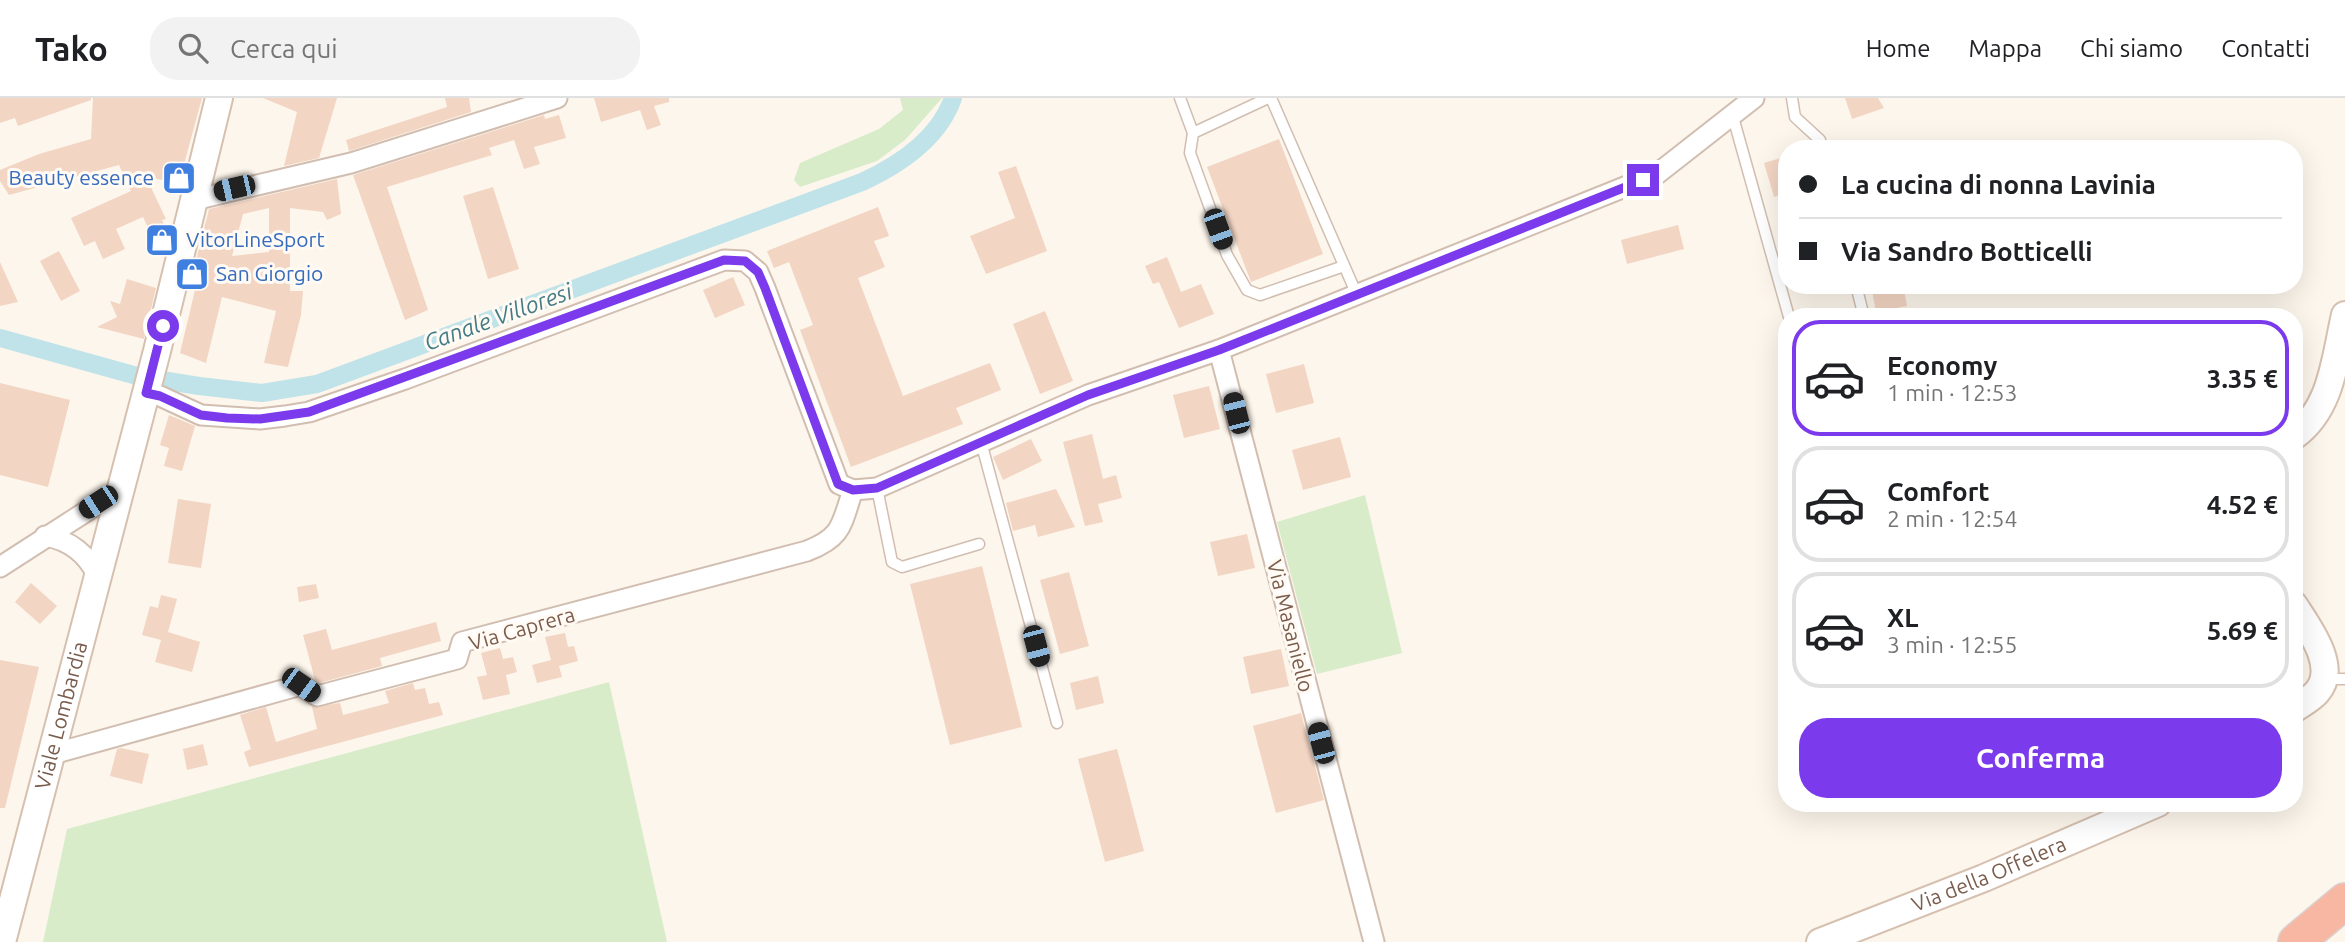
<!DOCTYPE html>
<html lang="it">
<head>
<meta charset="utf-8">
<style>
  :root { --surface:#fff; --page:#f2f2f2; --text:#202124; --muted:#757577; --line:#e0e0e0; --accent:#7c3aed }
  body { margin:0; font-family:Ubuntu,sans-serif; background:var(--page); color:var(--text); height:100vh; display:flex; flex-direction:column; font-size:26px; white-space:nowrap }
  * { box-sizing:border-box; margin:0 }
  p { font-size:23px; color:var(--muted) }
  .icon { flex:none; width:38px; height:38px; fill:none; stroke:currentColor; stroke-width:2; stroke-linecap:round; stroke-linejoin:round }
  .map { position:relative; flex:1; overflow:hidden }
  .panel { position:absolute; left:1778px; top:210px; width:525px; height:504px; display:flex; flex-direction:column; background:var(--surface); border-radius:28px; box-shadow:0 7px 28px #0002 }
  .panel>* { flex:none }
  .guide { position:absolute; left:1778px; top:42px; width:525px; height:154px; border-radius:28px; box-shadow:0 7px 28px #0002; display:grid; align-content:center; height:154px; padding:0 21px; background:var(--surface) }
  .end { position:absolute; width:32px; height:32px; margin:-16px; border:9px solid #7c3aed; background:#fff; box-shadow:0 0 0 4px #fff }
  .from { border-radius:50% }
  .car { position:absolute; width:21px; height:42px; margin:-21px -10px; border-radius:9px; box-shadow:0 0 5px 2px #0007; background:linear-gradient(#222 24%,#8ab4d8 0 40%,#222 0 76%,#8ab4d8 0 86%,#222 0) }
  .guide b { display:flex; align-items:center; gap:24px; height:66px; font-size:26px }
  .guide b+b { border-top:2px solid var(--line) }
  .guide i { width:18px; height:18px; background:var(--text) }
  ul { padding:12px 0 0; list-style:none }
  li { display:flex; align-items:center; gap:21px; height:116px; margin:0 14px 10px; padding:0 7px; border:4px solid var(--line); border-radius:28px }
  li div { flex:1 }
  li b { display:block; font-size:26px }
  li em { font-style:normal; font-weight:700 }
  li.active { border-color:var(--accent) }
  li>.icon { width:63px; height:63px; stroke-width:1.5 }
  .cta { display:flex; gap:14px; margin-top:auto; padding:14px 21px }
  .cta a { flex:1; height:80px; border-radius:28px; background:var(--accent); color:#fff; font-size:28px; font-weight:700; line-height:80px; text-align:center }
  header { display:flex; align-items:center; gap:42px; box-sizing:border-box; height:98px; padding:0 35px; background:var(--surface); border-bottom:2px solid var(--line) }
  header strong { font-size:33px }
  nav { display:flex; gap:38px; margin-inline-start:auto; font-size:24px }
  .search { width:490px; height:63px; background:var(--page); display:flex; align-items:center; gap:18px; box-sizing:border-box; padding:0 24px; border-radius:28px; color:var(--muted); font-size:26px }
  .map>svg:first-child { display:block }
</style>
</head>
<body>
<header>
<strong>Tako</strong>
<div class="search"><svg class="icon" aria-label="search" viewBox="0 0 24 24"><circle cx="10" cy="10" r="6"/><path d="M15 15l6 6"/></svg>Cerca qui</div>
<nav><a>Home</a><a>Mappa</a><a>Chi siamo</a><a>Contatti</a></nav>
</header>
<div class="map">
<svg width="2345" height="844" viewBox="0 0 2345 844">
  <rect width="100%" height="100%" fill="#fdf6ec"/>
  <g fill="#d8ecc9">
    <polygon points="900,0 942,0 905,42 877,63 800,89 794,82 800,65 879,31 903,12"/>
    <polygon points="1365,397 1402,555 1317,576 1277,424"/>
    <polygon points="609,584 667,844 43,844 67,731"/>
  </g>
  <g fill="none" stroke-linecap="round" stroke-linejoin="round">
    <path stroke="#bfe3e8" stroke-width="18" d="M0 240 137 278 199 288 262 295 317 286 862 84C899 67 939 40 953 0"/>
  </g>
  <g fill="#f3d5c3" fill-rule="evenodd">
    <polygon points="0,0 91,0 91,2 18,28 15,20 0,25"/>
    <polygon points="93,0 202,0 179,85 146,79 166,121 162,122 167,133 160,155 143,119 116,131 125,151 103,161 95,143 84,148 71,120 131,93 119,67 9,97 0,83 0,72 39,56 91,41"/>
    <polygon points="263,0 337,0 319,60 284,68 297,14"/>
    <polygon points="445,0 469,0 471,14 349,53 346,42 447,9"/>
    <polygon points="594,0 669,0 669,4 654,8 661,27 647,32 640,12 601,24"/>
    <polygon points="1845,0 1878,0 1884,10 1852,21"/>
    <polygon points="544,17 545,21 559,17 566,40 534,49 540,66 524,71 514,42 489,50 492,57 387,89 428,212 405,222 353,77"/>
    <polygon points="1279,41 1323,156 1251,184 1207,69"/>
    <polygon points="1787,58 1787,95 1774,99 1764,65"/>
    <polygon points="1016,68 1047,153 986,176 970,138 1015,120 998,74"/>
    <path d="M337 81 341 116 327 122 323 114 290 110V193H303L301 217 288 269 264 265 276 213 222 199 206 265 180 255 196 188 190 186 209 111ZM269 110V154L232 158 243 116Z"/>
    <polygon points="493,89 519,171 488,181 463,98"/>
    <polygon points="878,109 889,138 874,143 885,169 858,180 903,298 990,265 1001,292 956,310 963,326 851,369 800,232 813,227 789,164 774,170 767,153"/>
    <polygon points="1678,127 1684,151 1627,166 1621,142"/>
    <polygon points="59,153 80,193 61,203 40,163"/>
    <polygon points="1167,159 1181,194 1201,186 1214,216 1179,230 1159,184 1153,186 1145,168"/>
    <polygon points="0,164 18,204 0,208"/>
    <polygon points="733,179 745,207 715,220 703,192"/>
    <polygon points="127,181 156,190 144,241 97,229 117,219 110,203 120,206"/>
    <polygon points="1871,187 1903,187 1907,208 1876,214"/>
    <polygon points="1045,213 1073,283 1040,296 1013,226"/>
    <polygon points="1304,266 1314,305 1276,315 1266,276"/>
    <polygon points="0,285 70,302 48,389 0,377"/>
    <polygon points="1209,288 1220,331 1184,340 1173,297"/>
    <polygon points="169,317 195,328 182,373 164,368 169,350 160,347"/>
    <polygon points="1092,336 1103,381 1116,377 1122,400 1098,406 1103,424 1085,428 1063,344"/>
    <polygon points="1340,339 1351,379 1303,392 1292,352"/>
    <polygon points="1031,341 1042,363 1003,382 993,359"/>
    <polygon points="1056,391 1075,429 1038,439 1035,427 1013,433 1006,405"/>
    <polygon points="178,401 211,406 201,470 168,465"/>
    <polygon points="1247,436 1255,470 1218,478 1210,444"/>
    <polygon points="982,468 1022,629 950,647 910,486"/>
    <polygon points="1069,474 1089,548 1060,556 1040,482"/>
    <polygon points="31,485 57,508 40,526 15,504"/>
    <polygon points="316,486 319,500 299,504 297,489"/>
    <polygon points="161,497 177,501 168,534 200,544 192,574 155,564 161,542 142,537 150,508 158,510"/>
    <polygon points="436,524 441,543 380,560 382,568 319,585 315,582 303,537 326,531 332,552"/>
    <polygon points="565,535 568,549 574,548 578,563 559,568 562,579 537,585 532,567 551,562 545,539"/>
    <polygon points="500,550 503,561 513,559 517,574 506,577 510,596 483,602 477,579 487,577 481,555"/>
    <polygon points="1281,551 1289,588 1251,596 1243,559"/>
    <polygon points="0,562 39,569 5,710 0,710"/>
    <polygon points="1098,578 1104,605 1076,612 1070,585"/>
    <polygon points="413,585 415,592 425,590 429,606 439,604 443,617 249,669 244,654 251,651 240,617 266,609 276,644 317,631 312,609 340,605 343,617 389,605 385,593"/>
    <polygon points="1301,615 1324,702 1276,715 1253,628"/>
    <polygon points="203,646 208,667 187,672 183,651"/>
    <polygon points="121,650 149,656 142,686 110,678 117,651"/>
    <polygon points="1117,651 1144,753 1105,764 1078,661"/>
  </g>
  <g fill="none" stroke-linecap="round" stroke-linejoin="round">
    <g stroke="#d1beb0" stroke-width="13">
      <g id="lane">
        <polyline points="1180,0 1193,35"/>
        <polyline points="1268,0 1193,35 1190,55 1227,157 1247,192 1260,197 1344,168"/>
        <polyline points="1271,0 1357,197"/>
        <polyline points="1792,0 1795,19 1820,42 1822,51"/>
        <polyline points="1733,19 1789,219"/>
        <polyline points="1856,187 1864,219"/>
        <polyline points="981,344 1057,625"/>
        <polyline points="877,390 892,464 902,469 979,446"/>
        <polyline points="2325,581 2345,581"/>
      </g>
    </g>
    <g stroke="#d1beb0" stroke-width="23">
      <g id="street">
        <polyline points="194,102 351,65 557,0"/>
        <polyline points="1219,252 1374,844"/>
        <polyline points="146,295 160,298 201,317 260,321 285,318 309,314 405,281 724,162 745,163 758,174 765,190 839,386 853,392 877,390 1088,297 1219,252 1657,76 1754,0"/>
        <path d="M45 438C70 442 88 457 98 479"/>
        <polyline points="0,469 121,391"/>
        <path d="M49 657 301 587 317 598 457 561 462 544 807 453C843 439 841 427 853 392"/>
      </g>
    </g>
    <g stroke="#d6c0b0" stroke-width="30">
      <g id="secondary">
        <path d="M2294 338C2332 311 2335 260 2345 217"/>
        <path d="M2294 507C2308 529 2339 569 2317 594 2311 601 2301 606 2294 611"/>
        <path id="s1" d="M2 844 157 253 219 0"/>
        <path id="s2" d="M1820 844 1984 780 2158 705"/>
      </g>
    </g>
    <g stroke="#dad1cd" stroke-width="38">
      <polyline id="highway" points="2296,844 2345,803"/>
    </g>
    <use href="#lane" stroke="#fff" stroke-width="10"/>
    <use href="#street" stroke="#fff" stroke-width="19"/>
    <use href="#secondary" stroke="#fff" stroke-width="26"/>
    <use href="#highway" stroke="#f7b7a3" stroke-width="35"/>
  </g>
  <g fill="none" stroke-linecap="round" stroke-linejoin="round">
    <polyline stroke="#7c3aed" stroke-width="9" points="163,228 146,295 160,298 201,317 227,320 260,321 309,314 724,162 745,163 758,174 765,190 838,386 853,392 877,390 1088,297 1219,252 1643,82"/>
  </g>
  <defs>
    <g id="shop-square" transform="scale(1.75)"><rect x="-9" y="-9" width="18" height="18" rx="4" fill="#3f7fe0" stroke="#fffaf3"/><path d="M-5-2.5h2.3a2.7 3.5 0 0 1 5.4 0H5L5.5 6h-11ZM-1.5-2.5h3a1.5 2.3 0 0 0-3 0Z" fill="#fff"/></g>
  </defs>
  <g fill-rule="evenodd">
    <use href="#shop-square" x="179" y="80"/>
    <use href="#shop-square" x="162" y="142"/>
    <use href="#shop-square" x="192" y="176"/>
  </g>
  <g text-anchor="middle" stroke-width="6" stroke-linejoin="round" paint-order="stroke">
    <g font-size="21" fill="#366cbe" stroke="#fffaf3" text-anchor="start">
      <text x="154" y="87" text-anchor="end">Beauty essence</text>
      <text x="186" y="149">VitorLineSport</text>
      <text x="216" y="183">San Giorgio</text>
    </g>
    <g font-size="21" fill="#7a5c4d" stroke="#fffaf3">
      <text transform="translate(1290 528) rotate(76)" y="7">Via Masaniello</text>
      <text transform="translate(522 531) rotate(-16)" y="7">Via Caprera</text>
      <text dy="7" stroke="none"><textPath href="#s1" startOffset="234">Viale Lombardia</textPath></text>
      <text dy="7" stroke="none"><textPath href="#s2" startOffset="182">Via della Offelera</textPath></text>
    </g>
    <g font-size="23" font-style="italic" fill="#437c86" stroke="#fffaf3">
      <text transform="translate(498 219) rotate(-20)" y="8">Canale Villoresi</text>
    </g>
  </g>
</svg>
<i class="end from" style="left:163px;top:228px"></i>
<i class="end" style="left:1643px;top:82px"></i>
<i class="car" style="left:234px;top:90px;rotate:257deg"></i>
<i class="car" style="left:1218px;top:131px;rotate:160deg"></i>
<i class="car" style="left:1236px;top:315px;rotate:346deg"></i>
<i class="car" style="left:98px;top:404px;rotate:237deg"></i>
<i class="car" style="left:1036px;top:548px;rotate:165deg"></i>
<i class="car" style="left:301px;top:587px;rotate:126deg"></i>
<i class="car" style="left:1321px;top:645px;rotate:345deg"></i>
<div class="guide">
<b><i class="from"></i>La cucina di nonna Lavinia</b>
<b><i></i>Via Sandro Botticelli</b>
</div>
<section class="panel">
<ul>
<li class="active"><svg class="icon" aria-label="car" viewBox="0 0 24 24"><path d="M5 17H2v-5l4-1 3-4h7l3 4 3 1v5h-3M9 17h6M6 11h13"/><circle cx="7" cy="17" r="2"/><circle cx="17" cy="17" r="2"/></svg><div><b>Economy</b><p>1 min · 12:53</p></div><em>3.35 €</em></li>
<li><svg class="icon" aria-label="car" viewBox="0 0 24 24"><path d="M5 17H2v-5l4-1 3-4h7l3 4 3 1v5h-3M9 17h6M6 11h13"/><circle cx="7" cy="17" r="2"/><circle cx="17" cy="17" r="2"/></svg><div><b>Comfort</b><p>2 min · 12:54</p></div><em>4.52 €</em></li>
<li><svg class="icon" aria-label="car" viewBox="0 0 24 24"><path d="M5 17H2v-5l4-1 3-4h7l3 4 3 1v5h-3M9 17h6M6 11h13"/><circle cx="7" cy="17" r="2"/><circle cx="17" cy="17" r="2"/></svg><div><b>XL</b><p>3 min · 12:55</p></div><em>5.69 €</em></li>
</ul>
<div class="cta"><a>Conferma</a></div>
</section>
</div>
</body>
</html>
